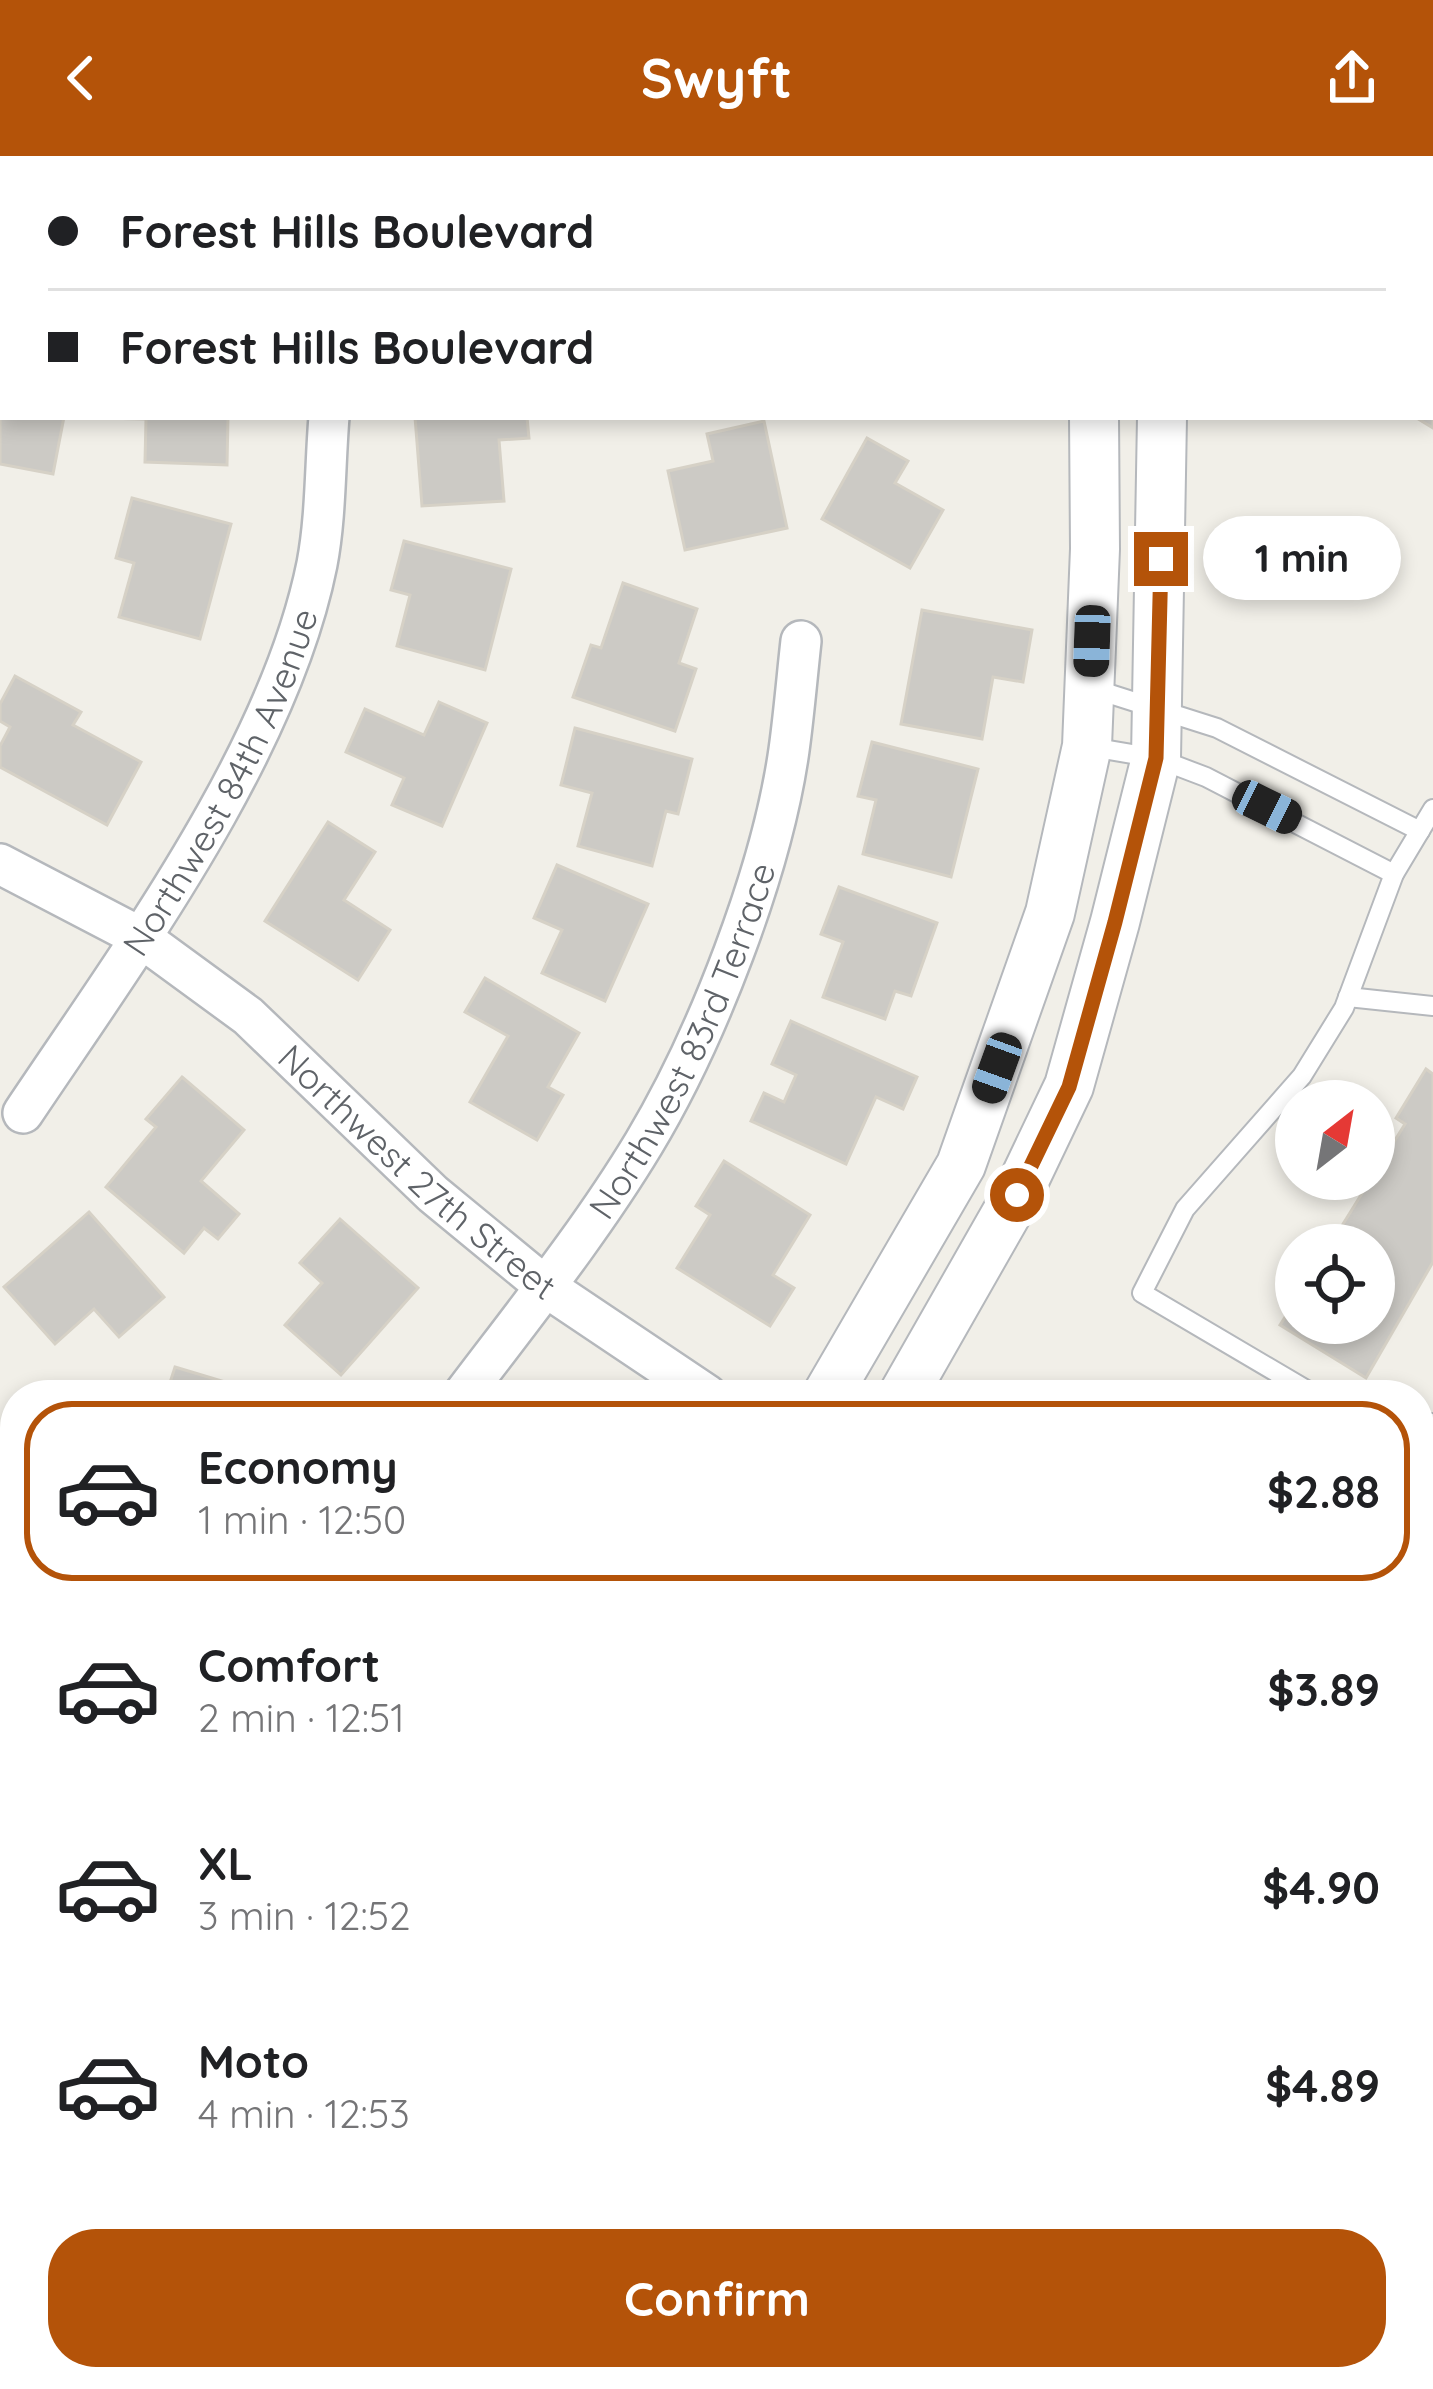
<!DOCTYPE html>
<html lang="en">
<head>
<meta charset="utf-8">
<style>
  :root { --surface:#fff; --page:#f6f6f6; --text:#202124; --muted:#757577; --line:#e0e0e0; --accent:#b45309 }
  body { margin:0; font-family:Quicksand,sans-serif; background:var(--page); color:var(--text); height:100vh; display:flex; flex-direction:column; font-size:45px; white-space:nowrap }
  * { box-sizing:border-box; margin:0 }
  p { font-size:39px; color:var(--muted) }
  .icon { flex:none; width:66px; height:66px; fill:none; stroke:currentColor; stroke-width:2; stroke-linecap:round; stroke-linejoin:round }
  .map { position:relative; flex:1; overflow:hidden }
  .drawer { position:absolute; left:0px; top:1224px; width:1434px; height:1011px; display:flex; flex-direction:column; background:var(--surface); border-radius:48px 48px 0 0; box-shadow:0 6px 18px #0003 }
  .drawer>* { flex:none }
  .top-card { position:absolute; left:0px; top:0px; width:1434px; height:264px; box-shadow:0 6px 18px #0003; display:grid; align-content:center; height:264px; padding:0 48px; background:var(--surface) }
  .needle { width:78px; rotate:31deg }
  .buttons { position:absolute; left:1275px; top:924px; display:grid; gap:24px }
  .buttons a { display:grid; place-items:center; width:120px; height:120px; border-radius:50%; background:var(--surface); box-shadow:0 6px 18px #0003; font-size:60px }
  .end { position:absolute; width:54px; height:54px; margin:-27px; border:15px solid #b45309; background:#fff; box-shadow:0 0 0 6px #fff }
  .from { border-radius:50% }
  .bubble { position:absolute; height:84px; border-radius:42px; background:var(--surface); box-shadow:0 6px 18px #0003; font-size:39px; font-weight:700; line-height:84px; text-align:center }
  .car { position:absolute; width:36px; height:72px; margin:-36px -18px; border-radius:15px; box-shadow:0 0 9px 3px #0007; background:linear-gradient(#222 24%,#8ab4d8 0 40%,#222 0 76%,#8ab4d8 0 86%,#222 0) }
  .top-card b { display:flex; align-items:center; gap:42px; height:114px; font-size:45px }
  .top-card b+b { border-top:3px solid var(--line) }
  .top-card i { width:30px; height:30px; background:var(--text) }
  ul { padding:21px 0 0; list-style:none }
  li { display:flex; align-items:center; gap:36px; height:180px; margin:0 24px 18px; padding:0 24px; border:6px solid transparent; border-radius:48px }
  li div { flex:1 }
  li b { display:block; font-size:45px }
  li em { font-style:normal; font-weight:700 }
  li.active { border-color:var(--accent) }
  li>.icon { width:108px; height:108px; stroke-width:1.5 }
  .cta { display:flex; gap:24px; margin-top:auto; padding:24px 48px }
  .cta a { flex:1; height:138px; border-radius:48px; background:var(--accent); color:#fff; font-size:48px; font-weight:700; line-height:138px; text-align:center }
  header { display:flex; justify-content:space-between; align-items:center; height:156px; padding:0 48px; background:var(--accent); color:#fff; font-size:54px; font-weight:700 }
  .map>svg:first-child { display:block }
</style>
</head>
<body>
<header><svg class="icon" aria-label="back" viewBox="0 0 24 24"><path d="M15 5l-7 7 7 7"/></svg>Swyft<svg class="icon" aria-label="share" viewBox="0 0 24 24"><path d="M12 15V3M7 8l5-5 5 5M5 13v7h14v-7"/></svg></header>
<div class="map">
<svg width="1433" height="2233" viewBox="0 0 1433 2233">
  <rect width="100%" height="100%" fill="#f1efe8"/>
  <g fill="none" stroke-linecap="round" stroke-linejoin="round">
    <g stroke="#aadaff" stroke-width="42">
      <polyline points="0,1434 15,1446"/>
      <polyline points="1127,2220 1148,2233"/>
    </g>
  </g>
  <g fill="#cccac5" stroke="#d6d1c6" stroke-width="3">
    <polygon points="396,0 494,0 495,2 382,3"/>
    <polygon points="601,0 679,0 601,3"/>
    <rect x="904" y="0" width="87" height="3"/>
    <polygon points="1431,157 1433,158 1433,272 1415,261 1431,261"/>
    <polygon points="0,234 3,261 64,261 53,318 0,308"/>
    <polygon points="228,261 227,309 145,306 146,263 99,262"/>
    <polygon points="415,261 527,261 529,282 499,284 504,345 422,350"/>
    <polygon points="764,265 787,372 685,394 668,315 713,305 707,278"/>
    <polygon points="867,282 908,305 895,327 943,354 910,412 822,363"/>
    <polygon points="132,342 231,368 200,483 119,461 134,407 116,402"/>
    <polygon points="404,385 511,413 485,514 397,490 410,439 391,434"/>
    <polygon points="623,427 697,453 679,507 696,513 675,575 573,541 591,489 601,492"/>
    <polygon points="922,454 1032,474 1023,526 993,521 982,583 901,568"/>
    <polygon points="15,520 81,556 73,569 141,606 107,669 0,611 0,590 10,571 0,565 0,548"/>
    <polygon points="439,546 487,567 442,670 392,649 404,622 346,596 365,553 424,579"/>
    <polygon points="575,572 692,603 678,658 666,655 652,710 578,690 592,637 561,629"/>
    <polygon points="872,586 978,613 951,721 863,698 876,644 858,640"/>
    <polygon points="328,666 375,696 344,744 390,774 358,824 265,765"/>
    <polygon points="557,709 648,748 605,845 542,817 562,774 534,762"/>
    <polygon points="839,731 937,767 911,840 895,835 885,863 823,841 843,786 821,778"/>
    <polygon points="485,822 579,877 548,931 563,939 537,984 470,946 508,880 465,856"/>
    <polygon points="791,865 917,921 903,953 876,941 846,1008 751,965 764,937 784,946 796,919 772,908"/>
    <polygon points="1426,913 1433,918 1433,1106 1366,1222 1280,1169 1296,1144 1296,1167 1374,1167 1374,1089 1330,1089 1405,968 1396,962"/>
    <polygon points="182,921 244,974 201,1025 239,1058 218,1083 204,1072 184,1097 106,1031 156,971 146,963"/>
    <polygon points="724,1005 810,1059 773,1119 794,1132 770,1170 677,1112 710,1059 696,1050"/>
    <polygon points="89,1056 164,1141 119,1181 94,1153 55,1188 4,1131"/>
    <polygon points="340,1063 418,1132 341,1219 285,1169 322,1127 300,1107"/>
    <polygon points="175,1211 268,1239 166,1239"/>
    <polygon points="0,1582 15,1591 15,1620 0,1644"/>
    <polygon points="15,1668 15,1713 0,1702 0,1688"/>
    <polygon points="0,2137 15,2140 15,2220 75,2220 72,2232 37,2223 35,2233 0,2233"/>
    <polygon points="352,2220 429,2220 463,2230 348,2233"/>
    <polygon points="717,2220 838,2220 841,2233 720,2233"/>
  </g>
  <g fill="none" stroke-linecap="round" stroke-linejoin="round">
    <g stroke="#b5b8bc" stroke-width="22">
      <g id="service">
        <polyline points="1091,532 1217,572 1420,675"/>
        <polyline points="1091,591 1156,602 1206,621 1394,718"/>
        <polyline points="1348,841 1433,850"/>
        <polyline points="1315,1239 1142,1137 1185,1053 1302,920 1344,852 1394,718 1433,653"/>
        <polyline points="1419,1270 1433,1267"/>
        <polyline points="1419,1413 1433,1389"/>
        <polyline points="1419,1558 1433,1567"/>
      </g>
    </g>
    <g stroke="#b5b8bc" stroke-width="44">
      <g id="minor">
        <polyline points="284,0 285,3"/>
        <polyline points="795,0 796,3"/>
        <polyline points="0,108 3,108"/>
        <path id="s1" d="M0 708 140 781 248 860 433 1038 546 1131 707 1239"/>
        <path id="s2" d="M23 957C130 797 279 597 317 408 326 361 325 309 329 261"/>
        <path id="s3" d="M463 1239C525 1157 591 1075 644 987 707 882 772 715 789 594 794 558 797 521 801 485"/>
        <polyline points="1419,1688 1433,1696"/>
        <polyline points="578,2233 584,2224"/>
      </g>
    </g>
    <g stroke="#b5b8bc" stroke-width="52">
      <g id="tertiary">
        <polyline points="1092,0 1092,3"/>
        <polyline points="1156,0 1157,3"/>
        <polyline points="827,1239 961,1009 1050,757 1087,590 1095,393 1094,261"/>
        <polyline points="903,1239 1017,1039 1069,930 1115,766 1156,602 1162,261"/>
        <polyline points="177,2233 180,2220"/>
        <polyline points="244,2233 248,2220"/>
      </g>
    </g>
    <use href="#service" stroke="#fff" stroke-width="18"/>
    <use href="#minor" stroke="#fff" stroke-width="39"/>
    <use href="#tertiary" stroke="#fff" stroke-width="48"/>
  </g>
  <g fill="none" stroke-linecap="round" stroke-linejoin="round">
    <polyline stroke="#b45309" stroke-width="15" points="1017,1039 1069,931 1115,766 1156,602 1161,403"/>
  </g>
  <g text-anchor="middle" stroke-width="9" stroke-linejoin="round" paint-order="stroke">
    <g font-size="36" fill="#5f6368" stroke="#fff">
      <text dy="13" stroke="none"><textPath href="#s2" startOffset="387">Northwest 84th Avenue</textPath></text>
      <text dy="13" stroke="none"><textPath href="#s3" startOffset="420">Northwest 83rd Terrace</textPath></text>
      <text dy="13" stroke="none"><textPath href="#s1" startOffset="522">Northwest 27th Street</textPath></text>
    </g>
  </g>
</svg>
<div class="buttons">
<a><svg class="needle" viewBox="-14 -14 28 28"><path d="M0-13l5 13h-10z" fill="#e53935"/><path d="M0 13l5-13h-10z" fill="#757577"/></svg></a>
<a><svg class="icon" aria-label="locate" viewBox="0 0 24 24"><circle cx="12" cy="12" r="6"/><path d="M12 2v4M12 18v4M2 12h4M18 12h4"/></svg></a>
</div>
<i class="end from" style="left:1017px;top:1039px"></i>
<i class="end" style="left:1161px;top:403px"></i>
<div class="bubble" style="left:1203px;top:360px;width:198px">1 min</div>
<i class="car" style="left:1092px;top:485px;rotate:182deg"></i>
<i class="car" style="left:1267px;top:651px;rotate:116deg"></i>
<i class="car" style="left:997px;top:912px;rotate:200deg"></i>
<div class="top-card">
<b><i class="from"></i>Forest Hills Boulevard</b>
<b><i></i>Forest Hills Boulevard</b>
</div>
<section class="drawer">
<ul>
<li class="active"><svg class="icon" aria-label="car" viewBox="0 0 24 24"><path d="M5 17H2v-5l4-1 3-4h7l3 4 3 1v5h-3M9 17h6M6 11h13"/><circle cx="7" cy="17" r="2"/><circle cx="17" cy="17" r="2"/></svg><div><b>Economy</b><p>1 min · 12:50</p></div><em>$2.88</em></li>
<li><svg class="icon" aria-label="car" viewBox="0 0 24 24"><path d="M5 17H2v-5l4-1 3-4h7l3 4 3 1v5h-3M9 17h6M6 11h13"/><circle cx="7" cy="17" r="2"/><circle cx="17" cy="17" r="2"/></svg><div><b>Comfort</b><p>2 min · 12:51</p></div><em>$3.89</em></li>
<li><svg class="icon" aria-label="car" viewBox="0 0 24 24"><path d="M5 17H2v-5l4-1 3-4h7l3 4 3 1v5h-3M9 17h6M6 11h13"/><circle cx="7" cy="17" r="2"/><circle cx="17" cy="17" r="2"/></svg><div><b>XL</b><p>3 min · 12:52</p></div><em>$4.90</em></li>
<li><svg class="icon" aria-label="car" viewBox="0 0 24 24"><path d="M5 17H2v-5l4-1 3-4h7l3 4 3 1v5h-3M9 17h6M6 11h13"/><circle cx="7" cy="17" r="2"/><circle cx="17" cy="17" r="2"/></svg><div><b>Moto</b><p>4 min · 12:53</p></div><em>$4.89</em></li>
</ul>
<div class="cta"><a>Confirm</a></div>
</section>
</div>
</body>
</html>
